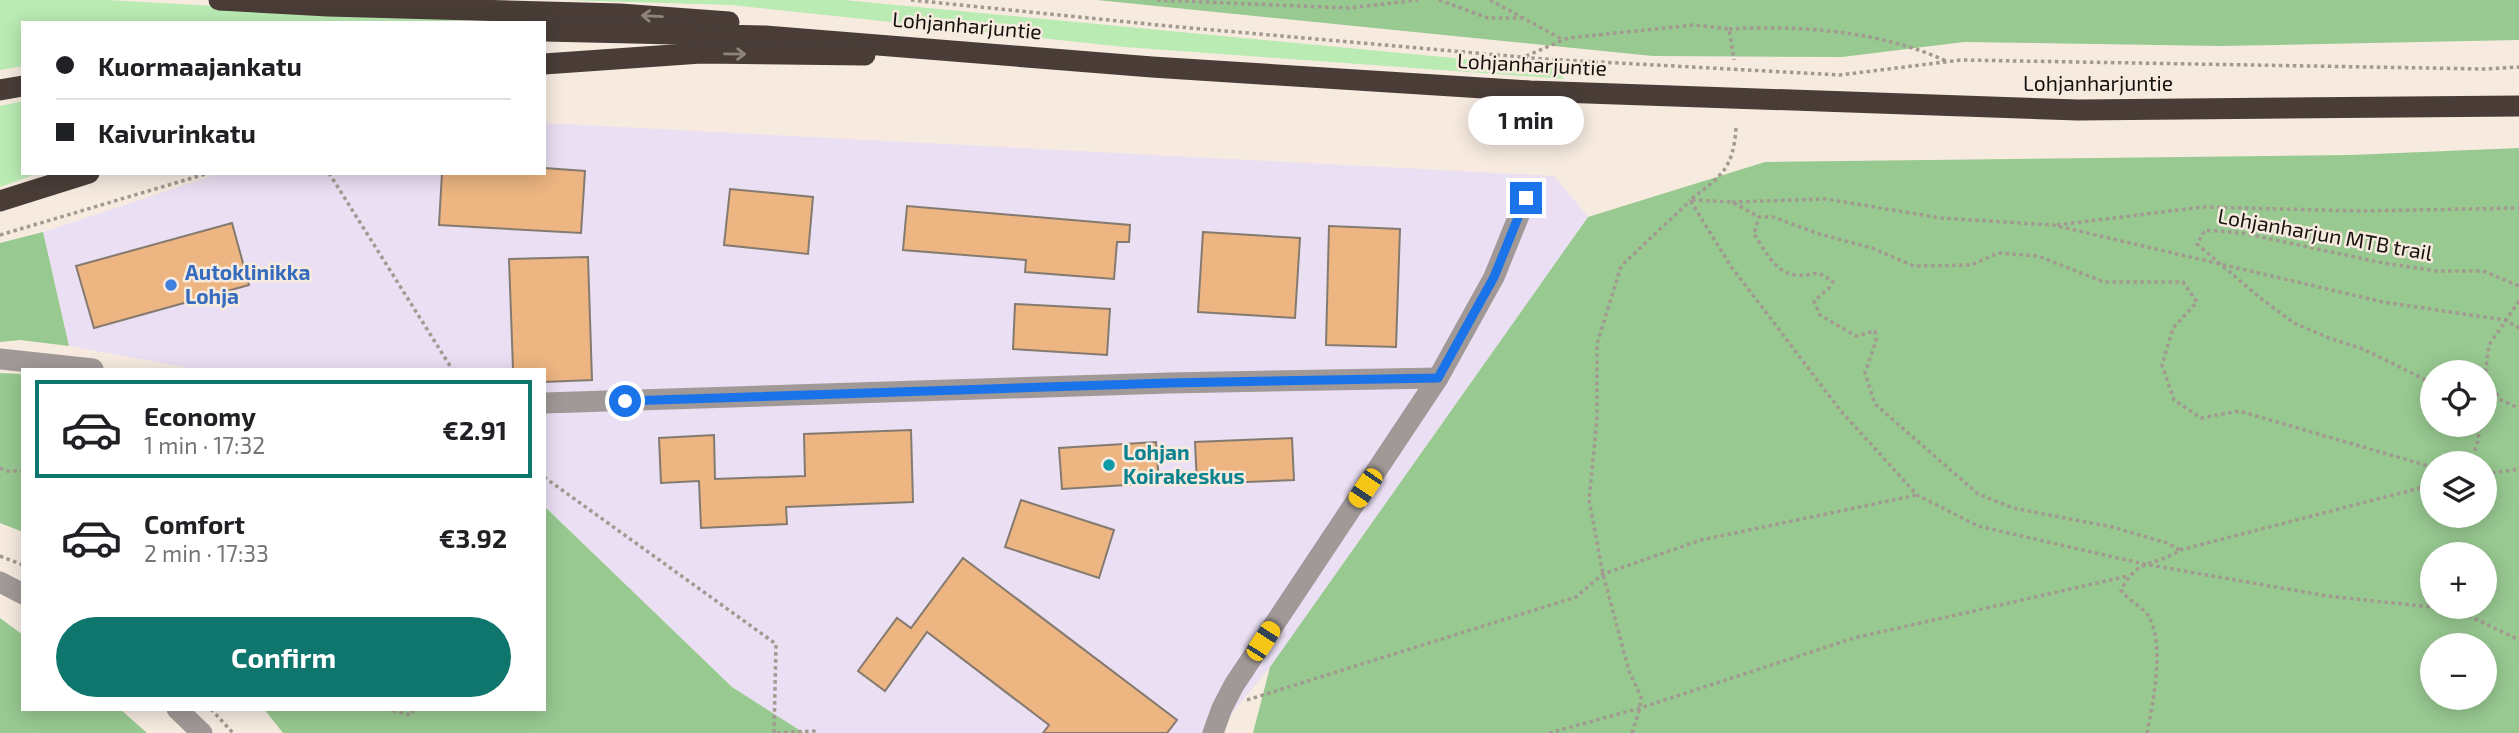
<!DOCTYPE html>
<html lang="en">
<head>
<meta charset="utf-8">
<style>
  :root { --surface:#fff; --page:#f2f2f2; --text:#202124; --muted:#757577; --line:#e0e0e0; --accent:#0f766e }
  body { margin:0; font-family:"Exo 2",sans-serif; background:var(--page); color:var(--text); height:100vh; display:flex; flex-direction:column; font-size:26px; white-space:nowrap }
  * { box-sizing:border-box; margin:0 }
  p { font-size:23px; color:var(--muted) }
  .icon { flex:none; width:38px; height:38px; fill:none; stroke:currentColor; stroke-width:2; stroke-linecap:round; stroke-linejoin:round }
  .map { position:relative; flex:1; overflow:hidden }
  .sheet { position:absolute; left:21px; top:368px; width:525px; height:343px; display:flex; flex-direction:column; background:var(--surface); border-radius:0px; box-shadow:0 4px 18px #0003 }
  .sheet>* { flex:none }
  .guide { position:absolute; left:21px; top:21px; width:525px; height:154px; border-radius:0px; box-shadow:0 4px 18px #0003; display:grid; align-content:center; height:154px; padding:0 35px; background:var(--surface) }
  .fabs { position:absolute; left:2420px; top:360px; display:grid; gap:14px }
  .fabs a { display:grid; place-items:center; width:77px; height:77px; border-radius:50%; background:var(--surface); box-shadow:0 4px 18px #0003; font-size:35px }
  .end { position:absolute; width:32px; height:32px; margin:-16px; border:9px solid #1a73e8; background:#fff; box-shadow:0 0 0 4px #fff }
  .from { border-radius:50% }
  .bubble { position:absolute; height:49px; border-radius:24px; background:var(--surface); box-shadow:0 4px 18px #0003; font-size:23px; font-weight:700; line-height:49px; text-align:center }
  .car { position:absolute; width:21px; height:42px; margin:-21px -10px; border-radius:9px; box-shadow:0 0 5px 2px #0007; background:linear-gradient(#f5c518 24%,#345 0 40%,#f5c518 0 76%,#345 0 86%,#f5c518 0) }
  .guide b { display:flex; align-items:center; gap:24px; height:66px; font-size:26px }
  .guide b+b { border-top:2px solid var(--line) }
  .guide i { width:18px; height:18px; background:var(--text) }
  ul { padding:12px 0 0; list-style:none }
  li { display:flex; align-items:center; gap:21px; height:98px; margin:0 14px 10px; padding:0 21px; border:4px solid transparent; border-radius:0px }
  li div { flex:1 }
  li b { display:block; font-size:26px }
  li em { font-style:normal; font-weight:700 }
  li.selected { border-color:var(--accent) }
  li>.icon { width:63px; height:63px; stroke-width:1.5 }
  .button { display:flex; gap:14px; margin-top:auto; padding:14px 35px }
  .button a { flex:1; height:80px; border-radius:42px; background:var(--accent); color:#fff; font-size:28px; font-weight:700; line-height:80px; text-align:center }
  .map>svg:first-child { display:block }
</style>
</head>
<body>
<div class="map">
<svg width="2519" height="733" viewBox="0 0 2519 733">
  <rect width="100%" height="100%" fill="#f7ebe0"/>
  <polygon fill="#eadff3" points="544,123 1554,176 1588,217 1270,667 1216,733 804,733 732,687 544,506 544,369 195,369 69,346 43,232 221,173 544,173"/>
  <g fill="#baebb3">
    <polygon points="0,0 107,0 470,20 402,23 23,23 23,66 0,70"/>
    <polygon points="565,0 844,0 1517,64 1559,69 1564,79 1125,47 731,5"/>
    <polygon points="23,101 23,173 39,173 0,187 0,106"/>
  </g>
  <g fill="#98c991" fill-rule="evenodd">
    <polygon points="1097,0 2519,0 2519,40 2221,46 1964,42 1842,57 1653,56"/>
    <path d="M2519 148V733H1253L1270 667 1588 217 1765 162 2350 155ZM2432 373H2485V425H2432ZM2432 464H2485V516H2432ZM2432 555H2485V607H2432ZM2432 646H2485V698H2432Z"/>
    <polygon points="43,232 69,346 20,340 0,342 0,243"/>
    <polygon points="0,373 23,374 23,532 0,523"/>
    <polygon points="544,506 732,687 804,733 283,733 264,709 544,709"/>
    <polygon points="0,618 23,635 23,709 120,709 147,733 0,733"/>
  </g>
  <g fill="#ecb581" stroke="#857a70" stroke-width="2">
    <polygon points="544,168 585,171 581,233 439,225 442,173 544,173"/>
    <polygon points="730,189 813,197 808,254 724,245"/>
    <polygon points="907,206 1130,225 1129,242 1117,242 1114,279 1025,272 1026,260 903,250"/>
    <polygon points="232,223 249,285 94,328 76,266"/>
    <polygon points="1329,226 1400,229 1396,347 1326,345"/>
    <polygon points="1203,232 1300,238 1295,318 1198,312"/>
    <polygon points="588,257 592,380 544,382 544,369 513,369 509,259"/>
    <polygon points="1015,304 1110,309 1107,355 1013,349"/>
    <polygon points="911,430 913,502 786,507 787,524 701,528 699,481 661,483 659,438 714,435 715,479 805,476 804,434"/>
    <polygon points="1292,438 1294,480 1197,484 1195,442"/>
    <polygon points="1156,442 1159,483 1062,489 1059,448"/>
    <polygon points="1021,500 1114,530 1099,578 1005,547"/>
    <polygon points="963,558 1177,720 1167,733 1043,733 1049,725 927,632 885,691 858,671 897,618 911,628"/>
  </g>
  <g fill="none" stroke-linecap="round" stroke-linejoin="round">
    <g stroke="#a29990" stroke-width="3.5" stroke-dasharray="3.5 3.5" stroke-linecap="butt">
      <polyline points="911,0 1168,26 1544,59 1840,75 1961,60 2485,69 2519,67"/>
      <polyline points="1157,0 1349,8 1418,0"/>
      <polyline points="1439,0 1488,18 1522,18"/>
      <polyline points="1490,0 1562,39"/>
      <path d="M1729 29C1800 25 1881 31 1946 61"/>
      <polyline points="1526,56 1568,38 1694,25 1729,29 1734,60"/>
      <path d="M1736 128C1733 170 1721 176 1690 200L1730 265 1840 410 1917 495 1978 526 2144 564 2327 596 2432 607"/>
      <polyline points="329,173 452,369"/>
      <polyline points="1692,200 1732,202 1759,217"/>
      <polyline points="1732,202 1826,199 1941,218 2053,225 2383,302 2505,320 2519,328"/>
      <polyline points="2057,225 2202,207 2360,211 2519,208"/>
      <polyline points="0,235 209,173"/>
      <polyline points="2519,301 2489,345 2485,377 2501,400 2519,408"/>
      <polyline points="2432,383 2363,349 2329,338 2294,323 2259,297 2197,244 2205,230 2242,233 2383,263 2437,271 2483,271 2519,286"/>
      <polyline points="2470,464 2478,441 2480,425"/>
      <polyline points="0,468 6,471 23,471"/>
      <polyline points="2485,474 2519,469"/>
      <polyline points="544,477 776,644 774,733 814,731 814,733"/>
      <polyline points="2180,550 2432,485"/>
      <polyline points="0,556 23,565"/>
      <polyline points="2435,607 2455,609 2519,640"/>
      <polyline points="1247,700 1576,597 1603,574 1701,540 1917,495"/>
      <polyline points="211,709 233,733"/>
      <polyline points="386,709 411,715 414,709"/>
      <polyline points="1549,733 1640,708 1854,638 2128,576"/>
      <polyline points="1632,733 1640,708 1641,697 1629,671 1603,574 1589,500 1597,419 1597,344 1621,266 1691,200"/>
      <path d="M2147 733C2153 702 2165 646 2149 617 2144 608 2128 600 2121 590 2139 556 2153 568 2180 550L2167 543 2112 527 2013 508 1978 494 1875 404 1865 373 1876 341 1875 331 1856 336 1820 315 1814 301 1829 288 1833 281C1810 267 1817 277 1796 275 1776 274 1764 249 1754 234L1759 217H1773L1819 234 1872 248 1914 266 1971 265 1998 253 2038 256 2104 282H2183L2197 302 2173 328 2162 365 2174 400 2201 418 2239 411 2432 467"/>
    </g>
    <g stroke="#a09997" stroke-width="21">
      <polyline points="0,359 93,369"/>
      <polyline points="544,403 1168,383 1438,378"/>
      <polyline points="0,582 23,594"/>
      <polyline points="177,709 202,733"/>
      <polyline points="1213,733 1222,708 1234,685 1438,378 1494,277 1526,198"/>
    </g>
    <g stroke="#4a3d38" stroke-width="21">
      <polyline points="219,0 328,6 620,14 729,22"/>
      <polyline points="544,31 765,36 1152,67 1530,91 2078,110 2519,106"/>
      <polyline points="544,64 701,53 865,55"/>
      <polyline points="0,90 23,86"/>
      <polyline points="0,201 89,173"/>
    </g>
  </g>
  <defs><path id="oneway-shaft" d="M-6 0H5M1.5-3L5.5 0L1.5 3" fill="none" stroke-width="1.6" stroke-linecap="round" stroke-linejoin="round" transform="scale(1.75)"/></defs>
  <g stroke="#8f837b">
    <use href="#oneway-shaft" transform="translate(652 16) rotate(-177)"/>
    <use href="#oneway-shaft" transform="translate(735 54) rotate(1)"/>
  </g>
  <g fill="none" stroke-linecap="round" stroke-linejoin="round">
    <polyline stroke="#1a73e8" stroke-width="9" points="625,401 1168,383 1438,378 1494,277 1526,198"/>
  </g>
  <circle fill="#3f7fe0" stroke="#f7ebe0" stroke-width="2.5" cx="171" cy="285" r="7"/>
  <circle fill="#0f9aa8" stroke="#f7ebe0" stroke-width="2.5" cx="1109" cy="465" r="7"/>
  <g text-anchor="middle" stroke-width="5" stroke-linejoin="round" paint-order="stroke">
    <g font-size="21" fill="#15110d" stroke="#f7ebe0">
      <text transform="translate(967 26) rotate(5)" y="7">Lohjanharjuntie</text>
      <text transform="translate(1532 65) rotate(3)" y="7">Lohjanharjuntie</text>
      <text x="2098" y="91">Lohjanharjuntie</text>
      <text transform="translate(2325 235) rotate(10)" y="7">Lohjanharjun MTB trail</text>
    </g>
    <g font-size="21" font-weight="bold" fill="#366cbe" stroke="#f7ebe0" text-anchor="start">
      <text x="185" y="280">Autoklinikka<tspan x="185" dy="24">Lohja</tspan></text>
    </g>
    <g font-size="21" font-weight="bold" fill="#0d838f" stroke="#f7ebe0" text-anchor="start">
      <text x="1123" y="460">Lohjan<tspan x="1123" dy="24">Koirakeskus</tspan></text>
    </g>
  </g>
</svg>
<div class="fabs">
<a><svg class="icon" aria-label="locate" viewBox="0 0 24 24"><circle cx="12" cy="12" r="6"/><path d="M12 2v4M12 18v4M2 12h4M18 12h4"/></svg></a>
<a><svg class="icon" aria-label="layers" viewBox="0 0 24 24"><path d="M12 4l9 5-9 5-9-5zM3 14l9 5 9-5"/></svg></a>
<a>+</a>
<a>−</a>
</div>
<i class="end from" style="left:625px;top:401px"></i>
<i class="end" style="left:1526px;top:198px"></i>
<div class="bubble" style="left:1468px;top:96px;width:116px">1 min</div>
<i class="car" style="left:1365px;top:488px;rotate:214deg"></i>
<i class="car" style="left:1263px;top:641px;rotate:33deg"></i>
<div class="guide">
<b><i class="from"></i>Kuormaajankatu</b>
<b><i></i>Kaivurinkatu</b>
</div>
<section class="sheet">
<ul>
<li class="selected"><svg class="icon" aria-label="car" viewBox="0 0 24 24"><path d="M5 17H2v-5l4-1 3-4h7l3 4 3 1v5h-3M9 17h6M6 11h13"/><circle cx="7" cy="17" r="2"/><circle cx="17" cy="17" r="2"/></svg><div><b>Economy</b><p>1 min · 17:32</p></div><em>€2.91</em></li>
<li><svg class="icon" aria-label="car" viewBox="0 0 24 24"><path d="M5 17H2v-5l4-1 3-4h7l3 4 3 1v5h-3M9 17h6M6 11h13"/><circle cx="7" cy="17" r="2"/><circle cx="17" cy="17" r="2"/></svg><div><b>Comfort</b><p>2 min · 17:33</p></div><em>€3.92</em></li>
</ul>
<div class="button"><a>Confirm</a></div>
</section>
</div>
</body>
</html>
